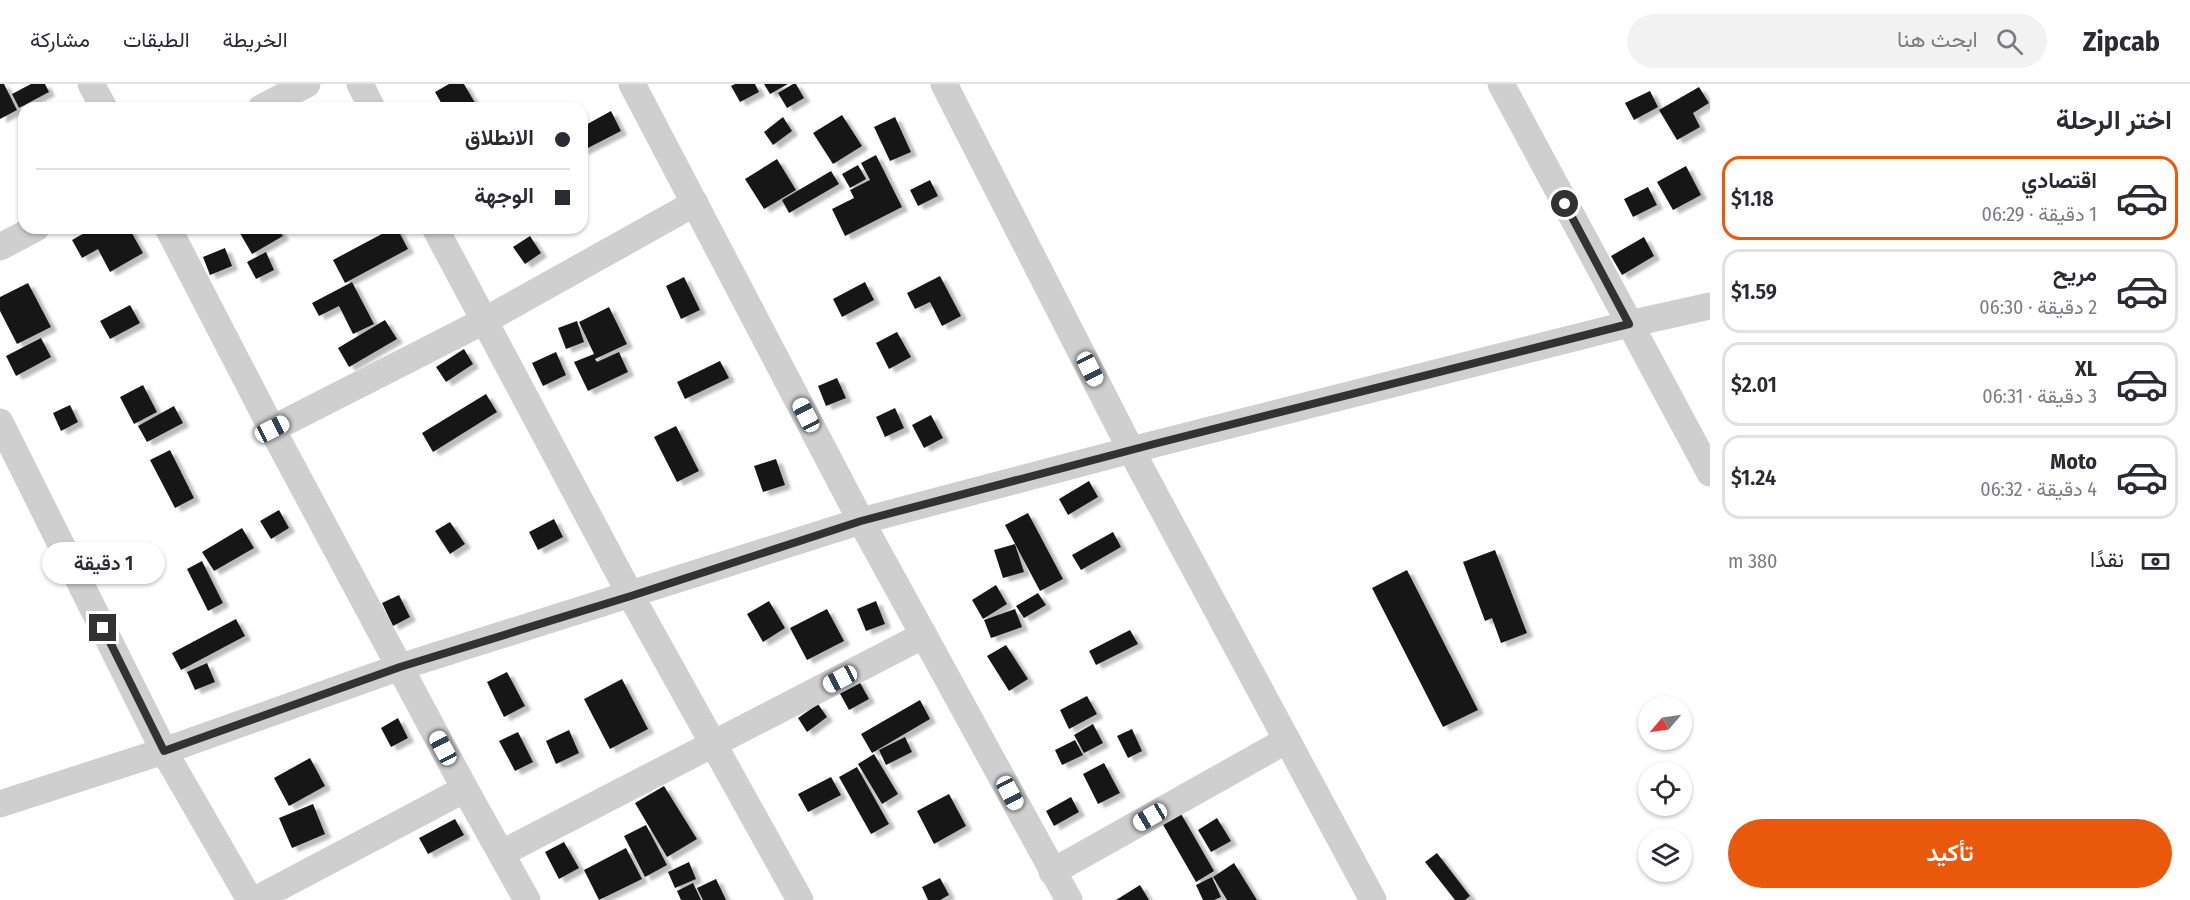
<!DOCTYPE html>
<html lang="ar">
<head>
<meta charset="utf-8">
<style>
  :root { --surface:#fff; --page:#f2f2f3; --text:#2b2b33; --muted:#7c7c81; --line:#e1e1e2; --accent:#ea580c }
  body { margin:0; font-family:"Fira Sans Condensed",Vazirmatn,sans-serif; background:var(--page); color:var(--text); direction:rtl; height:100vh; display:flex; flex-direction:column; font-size:22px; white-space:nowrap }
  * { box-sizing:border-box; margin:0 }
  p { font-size:20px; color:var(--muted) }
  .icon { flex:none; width:33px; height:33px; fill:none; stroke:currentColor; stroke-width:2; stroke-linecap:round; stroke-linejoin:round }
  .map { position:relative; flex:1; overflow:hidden; direction:ltr }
  .sheet { display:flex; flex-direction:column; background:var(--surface); width:480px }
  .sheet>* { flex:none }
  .hud { position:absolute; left:18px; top:18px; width:570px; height:132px; border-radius:18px; box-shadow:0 2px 4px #0004; direction:rtl; display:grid; align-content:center; height:132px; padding:0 18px; background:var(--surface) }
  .needle { width:39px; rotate:241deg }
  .fabs { position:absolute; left:1638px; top:612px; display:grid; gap:12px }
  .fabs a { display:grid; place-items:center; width:54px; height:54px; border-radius:50%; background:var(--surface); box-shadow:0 2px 4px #0004; font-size:30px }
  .end { position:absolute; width:27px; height:27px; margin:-14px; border:8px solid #323232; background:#fff; box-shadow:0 0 0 3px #fff }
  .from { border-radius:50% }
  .bubble { position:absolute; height:42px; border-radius:21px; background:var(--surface); box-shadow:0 2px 4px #0004; font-size:20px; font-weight:600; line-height:42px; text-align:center; direction:rtl }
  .car { position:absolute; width:18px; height:36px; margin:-18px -9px; border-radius:8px; box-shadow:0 0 4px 2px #0007; background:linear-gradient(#fff 24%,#345 0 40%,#fff 0 76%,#345 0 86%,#fff 0) }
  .hud b { display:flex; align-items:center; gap:21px; height:57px; font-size:22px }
  .hud b+b { border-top:2px solid var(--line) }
  .hud i { width:15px; height:15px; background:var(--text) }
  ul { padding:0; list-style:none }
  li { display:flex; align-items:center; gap:18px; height:84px; margin:0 12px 9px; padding:0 6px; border:3px solid var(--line); border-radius:18px }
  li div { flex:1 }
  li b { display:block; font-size:22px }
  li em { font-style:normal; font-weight:600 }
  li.on { border-color:var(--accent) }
  li>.icon { width:54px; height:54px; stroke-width:1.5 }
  h2 { padding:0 18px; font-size:27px; line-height:72px }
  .pay { display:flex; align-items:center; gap:15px; height:66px; padding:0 18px; font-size:22px }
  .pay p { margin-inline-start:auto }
  .primary-button { display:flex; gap:12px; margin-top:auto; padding:12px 18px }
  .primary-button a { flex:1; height:69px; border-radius:36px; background:var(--accent); color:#fff; font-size:24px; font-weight:600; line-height:69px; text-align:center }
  header { display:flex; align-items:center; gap:36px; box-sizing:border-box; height:84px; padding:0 30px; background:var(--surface); border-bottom:2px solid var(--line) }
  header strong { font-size:28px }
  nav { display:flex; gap:33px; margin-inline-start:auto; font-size:21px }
  .search { width:420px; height:54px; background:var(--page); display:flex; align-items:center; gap:15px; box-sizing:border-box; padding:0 21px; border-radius:33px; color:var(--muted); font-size:22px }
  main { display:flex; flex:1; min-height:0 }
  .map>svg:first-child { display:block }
</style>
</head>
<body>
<header>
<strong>Zipcab</strong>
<div class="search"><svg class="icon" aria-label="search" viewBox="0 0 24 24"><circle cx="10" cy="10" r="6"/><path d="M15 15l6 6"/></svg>ابحث هنا</div>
<nav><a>الخريطة</a><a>الطبقات</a><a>مشاركة</a></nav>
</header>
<main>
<section class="sheet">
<h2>اختر الرحلة</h2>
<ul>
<li class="on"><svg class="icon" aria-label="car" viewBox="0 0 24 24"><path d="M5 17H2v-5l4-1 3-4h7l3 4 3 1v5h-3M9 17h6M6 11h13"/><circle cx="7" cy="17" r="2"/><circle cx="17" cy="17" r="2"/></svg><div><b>اقتصادي</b><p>1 دقيقة · 06:29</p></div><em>$1.18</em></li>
<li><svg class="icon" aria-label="car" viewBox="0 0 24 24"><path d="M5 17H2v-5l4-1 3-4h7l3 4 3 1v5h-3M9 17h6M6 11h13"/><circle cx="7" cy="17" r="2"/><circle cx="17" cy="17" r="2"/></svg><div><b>مريح</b><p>2 دقيقة · 06:30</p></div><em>$1.59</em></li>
<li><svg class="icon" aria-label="car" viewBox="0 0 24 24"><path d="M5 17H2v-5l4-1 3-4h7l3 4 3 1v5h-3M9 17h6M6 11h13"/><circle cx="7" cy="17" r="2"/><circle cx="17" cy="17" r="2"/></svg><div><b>XL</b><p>3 دقيقة · 06:31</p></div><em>$2.01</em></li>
<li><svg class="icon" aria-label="car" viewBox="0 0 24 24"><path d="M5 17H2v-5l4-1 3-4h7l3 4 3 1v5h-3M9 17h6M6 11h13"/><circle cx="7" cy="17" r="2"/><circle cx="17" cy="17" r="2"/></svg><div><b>Moto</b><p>4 دقيقة · 06:32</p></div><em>$1.24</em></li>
</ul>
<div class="pay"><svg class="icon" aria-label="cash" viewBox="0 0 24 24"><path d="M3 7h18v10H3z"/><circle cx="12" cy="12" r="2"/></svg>نقدًا<p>380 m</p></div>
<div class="primary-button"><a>تأكيد</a></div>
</section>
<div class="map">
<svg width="1710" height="816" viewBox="0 0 1710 816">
  <defs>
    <filter id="shadow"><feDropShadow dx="6" dy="4" stdDeviation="1.5" flood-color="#0004"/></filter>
  </defs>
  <rect width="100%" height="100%" fill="#fff"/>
  <g fill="#191919" filter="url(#shadow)">
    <polygon points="0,0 4,0 17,26 0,35"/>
    <polygon points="31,0 45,0 49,8 19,24 12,10"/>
    <polygon points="449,0 464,0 478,24 444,24 435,8"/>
    <polygon points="735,0 755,0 759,8 740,18 731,2"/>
    <polygon points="764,0 788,0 770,10"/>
    <polygon points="793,0 796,0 804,14 787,24 778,9"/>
    <polygon points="1699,3 1709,19 1693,29 1700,43 1677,56 1659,26"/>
    <polygon points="1650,7 1658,23 1634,36 1625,19"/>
    <polygon points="611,27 621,47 582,67 582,43"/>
    <polygon points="842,31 862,62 833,80 813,49"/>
    <polygon points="783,33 792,47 773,61 764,48"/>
    <polygon points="895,33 911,68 890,77 874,43"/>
    <polygon points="876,71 902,123 845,152 832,125 854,114 850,106 870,96 861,79"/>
    <polygon points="777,75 796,106 764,125 745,95"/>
    <polygon points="858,81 866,95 850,104 842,90"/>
    <polygon points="1686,82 1701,111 1673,126 1657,98"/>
    <polygon points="831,87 839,100 789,129 782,116"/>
    <polygon points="930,96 938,112 918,122 910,106"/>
    <polygon points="1648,103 1657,121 1633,133 1624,115"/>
    <polygon points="93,144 129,144 143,169 110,188 98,165 82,174 72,156"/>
    <polygon points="237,144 278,144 283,152 252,170"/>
    <polygon points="393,144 397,144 408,165 345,199 333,176"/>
    <polygon points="530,152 541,169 525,180 513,163"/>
    <polygon points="1644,153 1654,172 1622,191 1611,172"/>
    <polygon points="225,164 232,182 210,191 203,173"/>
    <polygon points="266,168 274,186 256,195 247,178"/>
    <polygon points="940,192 961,232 942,242 930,218 915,225 907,209"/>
    <polygon points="684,193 700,226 681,235 666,202"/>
    <polygon points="352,198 374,240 353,250 339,222 319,232 312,219"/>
    <polygon points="865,198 874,216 842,233 833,215"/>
    <polygon points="28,199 51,243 17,260 0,227 0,213"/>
    <polygon points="130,221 140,239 110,255 100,237"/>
    <polygon points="609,223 627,260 595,275 597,278 619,268 628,288 588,307 574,278 594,270 579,238"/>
    <polygon points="385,236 397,255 349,283 338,264"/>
    <polygon points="577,237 584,258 566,265 558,244"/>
    <polygon points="897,248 911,273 889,285 876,259"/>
    <polygon points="41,254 51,273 16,292 6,272"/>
    <polygon points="464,265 473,280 446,298 436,283"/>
    <polygon points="556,268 566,291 543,302 532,279"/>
    <polygon points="720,277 729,294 685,315 677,298"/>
    <polygon points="837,294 846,314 826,322 818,302"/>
    <polygon points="143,301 157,328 134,340 120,313"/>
    <polygon points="486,310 497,328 433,368 422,349"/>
    <polygon points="70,321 78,338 61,347 53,329"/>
    <polygon points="174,322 183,339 147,358 138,342"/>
    <polygon points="895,324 904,344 885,353 876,333"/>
    <polygon points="931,331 943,354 924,364 912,341"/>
    <polygon points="676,342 699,387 677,398 654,353"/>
    <polygon points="170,366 194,414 175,424 150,376"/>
    <polygon points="776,375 785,401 763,408 754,382"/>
    <polygon points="1089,397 1098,413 1068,431 1059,415"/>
    <polygon points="279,426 289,444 271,455 260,437"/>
    <polygon points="1028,429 1063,495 1040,507 1005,441"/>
    <polygon points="554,435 563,453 538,466 529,448"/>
    <polygon points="450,438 465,460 450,470 435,447"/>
    <polygon points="242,444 254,464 214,487 202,468"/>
    <polygon points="1113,448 1121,463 1081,486 1072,471"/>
    <polygon points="1015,460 1024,488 1003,494 994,466"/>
    <polygon points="1495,466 1527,549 1501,559 1492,534 1485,537 1463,478"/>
    <polygon points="202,477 223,519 208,527 187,485"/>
    <polygon points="1407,486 1478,626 1443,643 1372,504"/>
    <polygon points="996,501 1007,520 983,535 972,516"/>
    <polygon points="1038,509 1046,521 1024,534 1016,522"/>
    <polygon points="399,511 410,533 393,542 382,519"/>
    <polygon points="769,517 785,544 763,558 747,530"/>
    <polygon points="876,517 885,540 866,547 857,525"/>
    <polygon points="827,525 844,557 807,576 790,544"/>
    <polygon points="1015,525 1022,543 991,554 984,536"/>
    <polygon points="236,535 245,552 181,586 172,569"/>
    <polygon points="1130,546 1138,560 1096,581 1089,567"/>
    <polygon points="1006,561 1028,595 1009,607 987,572"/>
    <polygon points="207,579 215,598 195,606 187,588"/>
    <polygon points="507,588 525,622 504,633 487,598"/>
    <polygon points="622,595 648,645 610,665 584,615"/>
    <polygon points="858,595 869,615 849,626 838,606"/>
    <polygon points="1087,612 1097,630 1069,645 1060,626"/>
    <polygon points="920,616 930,635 872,669 861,650"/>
    <polygon points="818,620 827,633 807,648 798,634"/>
    <polygon points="398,634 408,654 391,663 381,644"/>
    <polygon points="1093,640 1103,659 1084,669 1074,651"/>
    <polygon points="1132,645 1142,667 1128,674 1117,652"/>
    <polygon points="569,646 579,669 556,680 546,657"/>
    <polygon points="518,648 533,678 515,687 499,657"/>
    <polygon points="905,653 912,668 886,681 879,666"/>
    <polygon points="1075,656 1083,671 1062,681 1055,666"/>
    <polygon points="874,670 898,710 882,720 858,680"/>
    <polygon points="310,674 325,702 289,722 274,694"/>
    <polygon points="1104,679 1120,709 1098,720 1083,690"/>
    <polygon points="857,683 889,740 871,750 839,693"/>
    <polygon points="831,693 841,711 808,728 798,710"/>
    <polygon points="664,702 697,755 667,773 635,719"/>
    <polygon points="949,710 966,742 934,760 917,727"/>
    <polygon points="1071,713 1079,728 1054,742 1046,727"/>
    <polygon points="313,720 325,750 292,764 279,734"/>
    <polygon points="1180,728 1214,787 1196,798 1162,739"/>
    <polygon points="1217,734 1231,757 1211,768 1198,746"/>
    <polygon points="455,735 464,751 428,770 419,754"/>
    <polygon points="646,741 667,781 645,793 624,752"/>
    <polygon points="564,758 579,784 559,795 545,768"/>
    <polygon points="626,764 642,795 599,816 584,786"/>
    <polygon points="1437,769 1470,812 1465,816 1455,816 1425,778"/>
    <polygon points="689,778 696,795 675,804 668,788"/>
    <polygon points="1234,779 1257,816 1227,816 1213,793"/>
    <polygon points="1212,793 1221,813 1214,816 1203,816 1196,801"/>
    <polygon points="940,794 949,811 940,816 928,816 922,803"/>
    <polygon points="716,795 726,816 703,816 697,804"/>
    <polygon points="693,799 701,816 681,816 677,807"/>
    <polygon points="1140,801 1149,816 1116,816"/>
  </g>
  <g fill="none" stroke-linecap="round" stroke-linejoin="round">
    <g stroke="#cfcfcf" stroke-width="27">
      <polyline points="91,0 104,24"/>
      <polyline points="360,0 372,24"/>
      <polyline points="632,0 861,437 1069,816"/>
      <polyline points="944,0 1131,366 1373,816"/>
      <polyline points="1501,0 1710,389"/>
      <polyline points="261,24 307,0"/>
      <polyline points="168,144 272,345 465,705 527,816"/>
      <polyline points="435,144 631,512 800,816"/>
      <polyline points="0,163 36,144"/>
      <polyline points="0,338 164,667 250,816"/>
      <polyline points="272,345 484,237 695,119"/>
      <polyline points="0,720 164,667 400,583 861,437 1131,366 1629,240 1710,222"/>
      <polyline points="502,769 924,551"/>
      <polyline points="1052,788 1287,656"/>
      <polyline points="255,816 465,705"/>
    </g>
  </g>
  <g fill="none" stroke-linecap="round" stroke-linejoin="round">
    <polyline stroke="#323232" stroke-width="8" points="103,544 164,667 400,583 631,512 861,437 1154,360 1629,240 1565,120"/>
  </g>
</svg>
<div class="fabs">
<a><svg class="needle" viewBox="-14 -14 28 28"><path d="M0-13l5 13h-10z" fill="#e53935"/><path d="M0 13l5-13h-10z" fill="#7c7c81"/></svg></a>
<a><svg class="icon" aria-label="locate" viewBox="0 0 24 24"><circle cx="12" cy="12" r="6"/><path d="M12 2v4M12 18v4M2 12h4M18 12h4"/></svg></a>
<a><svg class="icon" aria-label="layers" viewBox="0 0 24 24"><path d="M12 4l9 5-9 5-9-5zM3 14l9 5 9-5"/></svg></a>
</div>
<i class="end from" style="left:1565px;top:120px"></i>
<i class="end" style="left:103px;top:544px"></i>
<div class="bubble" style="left:42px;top:458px;width:123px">1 دقيقة</div>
<i class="car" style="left:1090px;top:285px;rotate:153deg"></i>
<i class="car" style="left:806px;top:331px;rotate:332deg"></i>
<i class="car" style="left:272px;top:345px;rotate:63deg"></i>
<i class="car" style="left:840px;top:595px;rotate:242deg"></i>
<i class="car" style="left:443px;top:664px;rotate:332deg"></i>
<i class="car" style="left:1010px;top:709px;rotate:152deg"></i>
<i class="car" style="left:1150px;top:733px;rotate:240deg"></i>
<div class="hud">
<b><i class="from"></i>الانطلاق</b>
<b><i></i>الوجهة</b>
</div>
</div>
</main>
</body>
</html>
